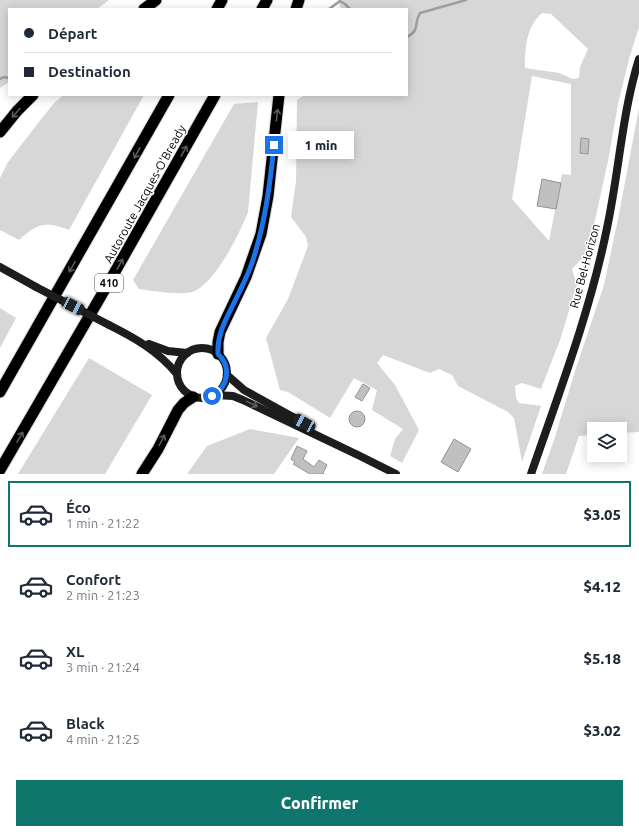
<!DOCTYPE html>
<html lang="fr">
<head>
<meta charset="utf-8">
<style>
  :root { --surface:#fff; --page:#f6f6f7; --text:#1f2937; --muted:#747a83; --line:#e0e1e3; --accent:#0f766e }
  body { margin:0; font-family:Ubuntu,sans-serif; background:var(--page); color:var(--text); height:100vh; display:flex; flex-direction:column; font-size:15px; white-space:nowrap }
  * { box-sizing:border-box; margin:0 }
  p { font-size:13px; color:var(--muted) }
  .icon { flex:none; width:22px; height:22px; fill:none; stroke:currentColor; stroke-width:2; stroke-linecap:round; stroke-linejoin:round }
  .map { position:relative; height:474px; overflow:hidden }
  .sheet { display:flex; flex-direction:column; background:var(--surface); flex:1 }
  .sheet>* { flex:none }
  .hud { position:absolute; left:8px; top:8px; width:400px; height:88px; border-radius:0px; box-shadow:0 2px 10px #0003; display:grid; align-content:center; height:88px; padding:0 16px; background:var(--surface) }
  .buttons { position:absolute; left:587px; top:422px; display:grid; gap:8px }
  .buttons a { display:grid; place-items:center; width:40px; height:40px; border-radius:0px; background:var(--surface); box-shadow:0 2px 10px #0003; font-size:20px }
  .end { position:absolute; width:18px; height:18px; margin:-9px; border:5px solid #1a73e8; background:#fff; box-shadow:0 0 0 2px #fff }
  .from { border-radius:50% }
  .bubble { position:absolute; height:28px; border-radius:0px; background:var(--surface); box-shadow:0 2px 10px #0003; font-size:13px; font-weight:800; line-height:28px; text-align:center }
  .car { position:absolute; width:12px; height:24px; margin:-12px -6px; border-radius:5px; box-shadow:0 0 3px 1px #0007; background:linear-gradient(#222 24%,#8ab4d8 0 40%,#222 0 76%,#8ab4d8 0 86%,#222 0) }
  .hud b { display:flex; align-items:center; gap:14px; height:38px; font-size:15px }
  .hud b+b { border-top:1px solid var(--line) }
  .hud i { width:10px; height:10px; background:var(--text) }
  ul { padding:7px 0 0; list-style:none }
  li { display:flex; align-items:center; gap:12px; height:66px; margin:0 8px 6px; padding:0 8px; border:2px solid transparent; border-radius:0px }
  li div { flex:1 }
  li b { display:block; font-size:15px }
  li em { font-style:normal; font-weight:800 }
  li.selected { border-color:var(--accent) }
  li>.icon { width:36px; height:36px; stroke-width:1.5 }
  .action { display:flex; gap:8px; margin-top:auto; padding:8px 16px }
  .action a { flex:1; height:46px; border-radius:0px; background:var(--accent); color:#fff; font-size:16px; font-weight:800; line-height:46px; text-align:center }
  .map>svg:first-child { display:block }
</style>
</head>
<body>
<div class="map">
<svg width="639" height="474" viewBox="0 0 639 474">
  <rect width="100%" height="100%" fill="#fff"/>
  <g fill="#d7d7d7" fill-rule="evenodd">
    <polygon points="0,0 109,0 97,9 9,9 9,82 0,88"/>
    <path d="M338 0H639V27L629 59 618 104 608 161 588 252 572 269 577 285 560 340 541 389 522 383 515 386 516 398 519 403 541 406 522 462 514 418 508 412 458 386 452 375 439 369 430 373 383 355 377 363 395 385 419 430 402 463 390 456 395 439 403 429 372 410 377 390 354 378 330 418 288 392 280 390 266 338 288 299 308 246 306 237 291 217 296 181 297 100 305 95H407V9H341ZM542 13 551 14 588 49 580 67 579 78 573 79 559 73 525 68C525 48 526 27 542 13ZM532 76 571 84V175L562 174 549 241 512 199ZM581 139H589L588 154 580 153Z"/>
    <path d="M64 95H144L69 230C46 221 37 223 19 240L0 230V178L8 162 42 118 55 102Z"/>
    <path d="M258 102 248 212C240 233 216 281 195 291 182 296 154 291 139 289L133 280 234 104Z"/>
    <polygon points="639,108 639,432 620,433 620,429 594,429 594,435 579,436 566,474 542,474 555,437 576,368 604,285 618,219"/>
    <polygon points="0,308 16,318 0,348"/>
    <polygon points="89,358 152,395 105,474 18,474"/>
    <polygon points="250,429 299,438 274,474 187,474 207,446"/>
  </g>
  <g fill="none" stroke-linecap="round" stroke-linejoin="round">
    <g stroke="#9e9e9e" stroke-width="2.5">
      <polyline points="329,9 340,1 345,4 350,9"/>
      <path d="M407 37C421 29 413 25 420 13L466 0"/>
      <polyline points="0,79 4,77 9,78"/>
    </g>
  </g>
  <g fill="#c0c0c0" stroke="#949494">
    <polygon points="581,138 589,139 588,154 580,153"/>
    <polygon points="542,179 561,183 556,209 537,206"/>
    <polygon points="363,384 370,388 362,401 355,397"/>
    <circle cx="357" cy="419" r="8"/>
    <polygon points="454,439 471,449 458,472 441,462"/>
    <polygon points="297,446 307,451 303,459 314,467 319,460 327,465 323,473 324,474 310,474 293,464 295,462 291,459"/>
  </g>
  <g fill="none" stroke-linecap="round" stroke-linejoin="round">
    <g stroke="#dbdbdb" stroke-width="13">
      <g id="highway">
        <polyline points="144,9 156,0"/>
        <polyline points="217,9 222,0"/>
        <polyline points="262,9 267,0"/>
        <polyline points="296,9 299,0"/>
        <polyline points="0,132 17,111 33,95"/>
        <polyline points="218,354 218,342 220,332 246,277 261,234 268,196 279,95"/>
        <polyline points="0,392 169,95"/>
        <polyline points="0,470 112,277 215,95"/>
        <polyline points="142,474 158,449 178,410 184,403 193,397"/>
      </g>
    </g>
    <g stroke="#1d1d1d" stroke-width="8">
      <polyline points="0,267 36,287"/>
      <path d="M109 325C135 338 158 351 177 374"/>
      <polyline points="149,344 168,351 187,353"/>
      <circle cx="202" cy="373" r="25"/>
      <polyline points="227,375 244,390 311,427"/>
      <polyline points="215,395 233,396 243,400 360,456 396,474"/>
      <path d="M531 474C559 393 590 312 607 228 619 172 622 113 639 59"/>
    </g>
    <use href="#highway" stroke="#000" stroke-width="11"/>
    <polyline stroke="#1d1d1d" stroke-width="8" points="36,287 109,325"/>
  </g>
  <defs><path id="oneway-shaft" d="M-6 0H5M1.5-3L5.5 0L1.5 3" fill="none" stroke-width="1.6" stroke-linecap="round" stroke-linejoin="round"/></defs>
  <g stroke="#595959">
    <use href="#oneway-shaft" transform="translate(16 113) rotate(132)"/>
    <use href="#oneway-shaft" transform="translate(277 115) rotate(-84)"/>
    <use href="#oneway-shaft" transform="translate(184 151) rotate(-61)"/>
    <use href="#oneway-shaft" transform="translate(137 153) rotate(119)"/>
    <use href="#oneway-shaft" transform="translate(120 264) rotate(-60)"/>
    <use href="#oneway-shaft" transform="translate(72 267) rotate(120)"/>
    <use href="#oneway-shaft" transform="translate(20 437) rotate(-60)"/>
    <use href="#oneway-shaft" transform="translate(162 440) rotate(-63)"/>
  </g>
  <use stroke="#616161" href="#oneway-shaft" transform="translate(252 404) rotate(26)"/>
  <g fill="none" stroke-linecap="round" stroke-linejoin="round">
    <path stroke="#1a73e8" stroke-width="5" d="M212 396C228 387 232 367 218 354 217 335 225 321 233 305 240 291 247 277 252 263 265 224 270 185 274 145"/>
  </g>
  <g text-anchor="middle" stroke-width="3" stroke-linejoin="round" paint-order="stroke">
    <rect fill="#fff" stroke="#4c4c4c" stroke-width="1" x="95" y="274" width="28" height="18" rx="3"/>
    <g font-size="11" font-weight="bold" fill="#000">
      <text x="109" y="287">410</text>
    </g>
    <g font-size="12" fill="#000" stroke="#fff">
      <text transform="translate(145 194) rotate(-61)" y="4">Autoroute Jacques-O'Bready</text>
      <text transform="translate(585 266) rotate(-75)" y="4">Rue Bel-Horizon</text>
    </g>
  </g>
</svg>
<div class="buttons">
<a><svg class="icon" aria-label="layers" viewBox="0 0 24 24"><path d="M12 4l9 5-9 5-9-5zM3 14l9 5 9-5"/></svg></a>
</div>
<i class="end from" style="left:212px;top:396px"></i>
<i class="end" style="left:274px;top:145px"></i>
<div class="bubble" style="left:288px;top:131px;width:66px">1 min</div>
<i class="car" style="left:73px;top:306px;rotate:117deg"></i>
<i class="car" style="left:304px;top:423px;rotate:299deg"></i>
<div class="hud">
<b><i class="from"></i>Départ</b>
<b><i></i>Destination</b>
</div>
</div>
<section class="sheet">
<ul>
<li class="selected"><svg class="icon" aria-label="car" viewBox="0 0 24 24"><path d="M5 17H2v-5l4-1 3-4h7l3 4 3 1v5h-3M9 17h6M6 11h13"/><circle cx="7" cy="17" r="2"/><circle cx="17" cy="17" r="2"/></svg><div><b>Éco</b><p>1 min · 21:22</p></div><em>$3.05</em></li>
<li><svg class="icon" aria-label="car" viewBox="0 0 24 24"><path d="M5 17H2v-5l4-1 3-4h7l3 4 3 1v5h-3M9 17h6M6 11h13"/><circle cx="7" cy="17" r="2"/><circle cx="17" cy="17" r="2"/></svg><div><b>Confort</b><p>2 min · 21:23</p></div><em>$4.12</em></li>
<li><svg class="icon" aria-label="car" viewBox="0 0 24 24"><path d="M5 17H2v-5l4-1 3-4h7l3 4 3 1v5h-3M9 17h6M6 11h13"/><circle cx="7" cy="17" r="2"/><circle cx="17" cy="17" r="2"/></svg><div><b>XL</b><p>3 min · 21:24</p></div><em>$5.18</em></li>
<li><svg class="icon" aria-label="car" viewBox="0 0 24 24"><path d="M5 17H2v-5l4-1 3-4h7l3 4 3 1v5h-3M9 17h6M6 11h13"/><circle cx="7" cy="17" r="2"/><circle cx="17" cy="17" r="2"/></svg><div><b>Black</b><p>4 min · 21:25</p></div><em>$3.02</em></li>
</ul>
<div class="action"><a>Confirmer</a></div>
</section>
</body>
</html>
